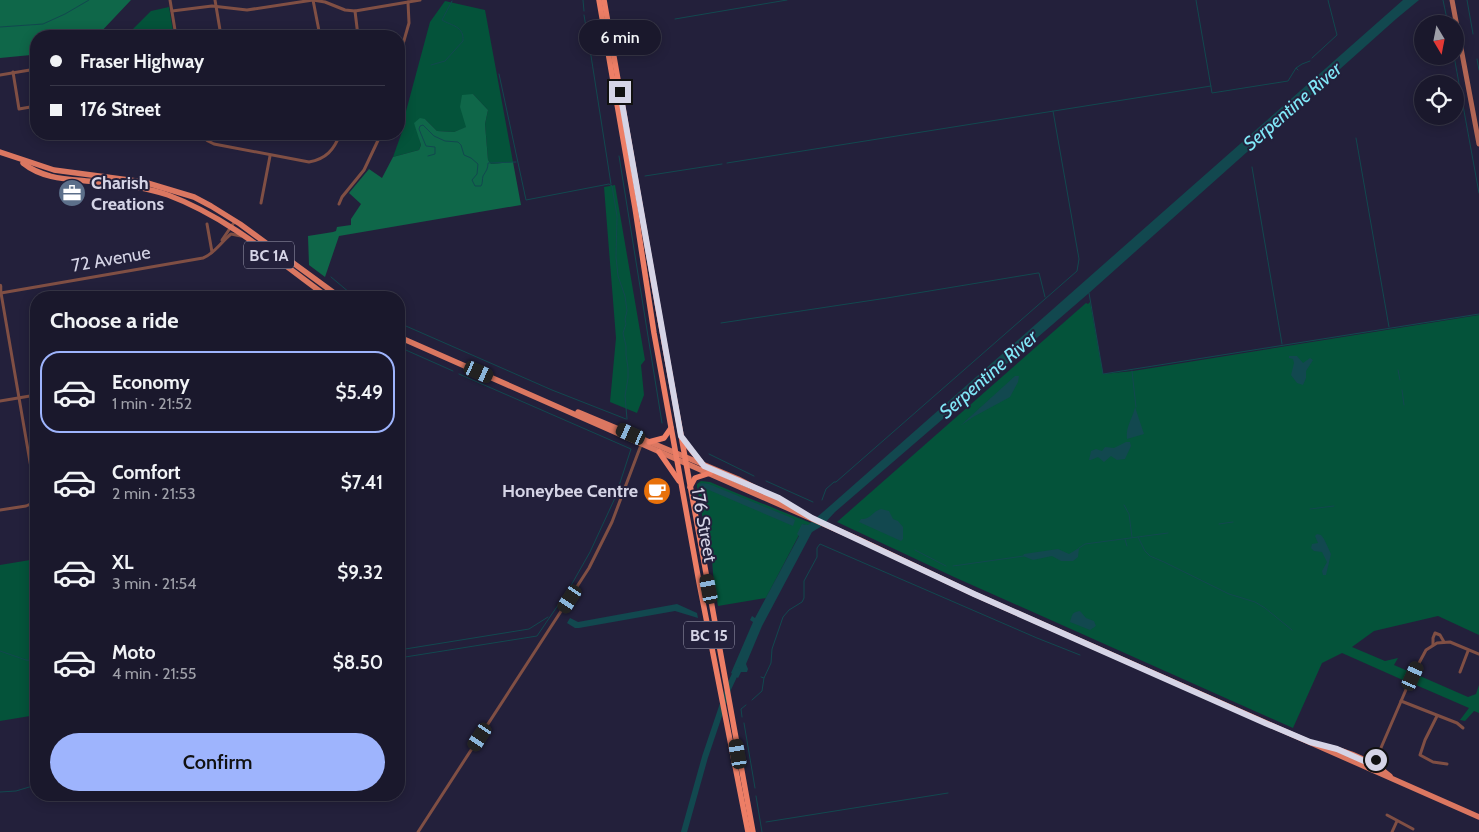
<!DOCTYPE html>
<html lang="en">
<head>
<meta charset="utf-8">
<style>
  :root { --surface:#1a182c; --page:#232134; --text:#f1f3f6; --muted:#9fa0a9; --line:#383748; --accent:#9eb4fd }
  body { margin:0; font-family:Cabin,sans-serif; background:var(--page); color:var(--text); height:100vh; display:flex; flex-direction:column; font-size:19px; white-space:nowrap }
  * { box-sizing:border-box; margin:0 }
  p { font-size:16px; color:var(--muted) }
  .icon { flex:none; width:28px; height:28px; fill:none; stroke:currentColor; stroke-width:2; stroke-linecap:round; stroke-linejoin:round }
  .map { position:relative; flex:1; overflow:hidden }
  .drawer { position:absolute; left:30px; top:291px; width:375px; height:510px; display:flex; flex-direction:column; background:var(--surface); border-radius:20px; box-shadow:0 2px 12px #0003,0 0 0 1px var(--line) }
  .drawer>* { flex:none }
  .hud { position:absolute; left:30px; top:30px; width:375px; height:110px; border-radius:20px; box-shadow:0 2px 12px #0003,0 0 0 1px var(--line); display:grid; align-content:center; height:110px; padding:0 20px; background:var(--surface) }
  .needle { width:32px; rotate:170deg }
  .tools { position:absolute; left:1414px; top:15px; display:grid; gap:10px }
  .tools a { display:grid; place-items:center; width:50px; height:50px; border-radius:50%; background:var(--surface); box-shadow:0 2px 12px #0003,0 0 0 1px var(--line); font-size:25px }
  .end { position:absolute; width:22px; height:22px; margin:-11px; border:6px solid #d5d4e6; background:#111; box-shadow:0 0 0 2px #111 }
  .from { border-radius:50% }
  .bubble { position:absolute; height:35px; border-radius:18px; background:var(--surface); box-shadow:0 2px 12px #0003,0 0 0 1px var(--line); font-size:16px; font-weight:600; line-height:35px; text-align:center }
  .car { position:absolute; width:15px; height:30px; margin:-15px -8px; border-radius:6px; box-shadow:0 0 4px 1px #0007; background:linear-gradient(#222 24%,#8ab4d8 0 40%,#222 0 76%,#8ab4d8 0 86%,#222 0) }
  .hud b { display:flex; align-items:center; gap:18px; height:48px; font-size:19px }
  .hud b+b { border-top:1px solid var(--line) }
  .hud i { width:12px; height:12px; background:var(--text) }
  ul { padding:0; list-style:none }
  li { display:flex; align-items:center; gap:15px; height:82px; margin:0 10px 8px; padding:0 10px; border:2px solid transparent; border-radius:20px }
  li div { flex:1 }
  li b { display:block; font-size:19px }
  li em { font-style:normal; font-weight:600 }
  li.on { border-color:var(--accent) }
  li>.icon { width:45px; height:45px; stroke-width:1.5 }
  h2 { padding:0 20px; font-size:22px; line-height:60px }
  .button { display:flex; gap:10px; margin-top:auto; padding:10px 20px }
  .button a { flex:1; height:58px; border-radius:30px; background:var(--accent); color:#111; font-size:20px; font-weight:600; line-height:58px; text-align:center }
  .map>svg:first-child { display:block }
</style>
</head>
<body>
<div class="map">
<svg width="1479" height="832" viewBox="0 0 1479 832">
  <rect width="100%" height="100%" fill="#23203b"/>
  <g fill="#04533a">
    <polygon points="445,1 485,10 513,162 491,164 488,160 485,124 488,110 473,94 467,127 454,132 437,131 425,119 419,138 421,145 419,150 393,157 403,129 405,115 430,22"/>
    <polygon points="169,7 173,31 171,35 128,36 130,32 151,11"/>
    <polygon points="615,185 645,360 641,365 644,395 637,413 610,402 616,338 604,187"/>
    <polygon points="1090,302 1103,374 1133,371 1479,315 1479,635 1438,616 1374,631 1352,647 1385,661 1398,658 1394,665 1410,672 1405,681 1342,653 1322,663 1293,728 954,577 837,522 1086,303 1088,304"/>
    <path d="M701 481 710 482C744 496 778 510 811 523L808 526 803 524 799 535 766 598 718 606 714 586 712 560 710 559 697 487V484Z"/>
    <polygon points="36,559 36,715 0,721 0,565"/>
    <polygon points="1420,676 1468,697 1476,694 1479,685 1479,713 1474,711 1465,721 1460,720 1469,708 1416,685"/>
  </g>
  <g fill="#0f6749">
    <polygon points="0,0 131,0 97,36 36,36 36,64 33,64 31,55 0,58"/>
    <polygon points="473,94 488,110 485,124 488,160 491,164 513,162 521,205 339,236 325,277 309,265 308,236 333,232 336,231 337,227 351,225 351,219 361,204 349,193 369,169 382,178 393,157 419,150 421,145 414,123 420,118 425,119 437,131 454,132 466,127 460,107 462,95"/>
  </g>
  <g fill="#12484f">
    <polygon points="1403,0 1419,0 1396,19 1089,293 835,512 822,526 812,532 762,626 746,664 748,669 747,672 741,672 738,678 731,673 753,622 750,620 752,616 755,618 799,536 797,534 802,524 808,525 831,505"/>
    <polygon points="1289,356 1297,356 1303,363 1310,358 1313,360 1306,371 1306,378 1303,385 1297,383 1291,375 1294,363 1293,359 1289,358"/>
    <polygon points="1015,376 1019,376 1018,382 1010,397 973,417 960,426"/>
    <path d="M1135 407 1144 434 1127 439C1125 427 1133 418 1135 407Z"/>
    <polygon points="1126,442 1130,442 1131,446 1125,459 1117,460 1111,456 1104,462 1098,457 1091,460 1089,460 1091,451 1096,449 1102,451 1105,447 1114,448"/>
    <polygon points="702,483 709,484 792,518 795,520 793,526 702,487 700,487 699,484"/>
    <path d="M881 509 889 511 893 519 898 521 903 527V539L901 541 859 522 861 519C870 520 873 511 881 509Z"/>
    <polygon points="1317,534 1321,535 1324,539 1331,554 1326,575 1323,575 1322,571 1327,562 1322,552 1314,551 1311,548 1312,544 1318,543 1315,536"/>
    <polygon points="1079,548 1078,557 1073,561 1061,561 1052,556 1033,560 1023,556 1024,554 1058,549 1069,554"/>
    <polygon points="677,604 697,613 698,618 675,611 579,628 575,628 567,623 570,618 578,622"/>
    <path d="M1080 611 1086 618 1094 621 1096 626 1090 630 1070 622C1072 615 1072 612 1080 611Z"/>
  </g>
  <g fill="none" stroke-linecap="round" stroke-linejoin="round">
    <g stroke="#12484f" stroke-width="1">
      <polyline points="583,0 584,11"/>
      <polyline points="1196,0 1212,93 1288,81 1296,68"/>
      <polyline points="1443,0 1448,24"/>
      <polyline points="1467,0 1473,34"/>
      <polyline points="584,15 588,39"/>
      <polyline points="675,19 787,0"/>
      <polyline points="0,27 43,24 65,14 89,0"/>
      <polyline points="589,43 611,184"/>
      <polyline points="1454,56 1479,193"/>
      <polyline points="1312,58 1337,35 1328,0"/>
      <polyline points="1477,59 1479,70"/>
      <path d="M431 65 445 61 463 41C464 26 452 26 442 20L452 1"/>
      <polyline points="1298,70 1296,68 1302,64 1310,61"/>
      <polyline points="499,74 526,200 609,184 612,186 617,216 616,257 618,276 625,296 627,311 625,319 626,324 623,333 626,346 626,355 628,368 628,378 625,396 627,419"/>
      <polyline points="1356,138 1389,327"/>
      <path d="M428 156 435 154V147L426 146 419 129 420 126 423 125 434 136 445 141 458 142 461 145 464 155 471 158 478 164 477 174 472 180 475 186H481C483 183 482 179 483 176 486 171 488 169 488 163L516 162"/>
      <polyline points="619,156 662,423"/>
      <polyline points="727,163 1211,86"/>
      <polyline points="1252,167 1282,344"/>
      <polyline points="645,176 722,164"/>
      <polyline points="331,277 356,298"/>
      <polyline points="1089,293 1103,374 1479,314"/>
      <polyline points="399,323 552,390 626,419"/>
      <polyline points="721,323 887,298 1038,273 1039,273 1045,297"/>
      <polyline points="399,347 453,371"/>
      <polyline points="1398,370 1400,380"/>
      <polyline points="1132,371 1136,407"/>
      <polyline points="1402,390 1404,405"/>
      <polyline points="709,454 754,476"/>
      <polyline points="766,481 813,502"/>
      <polyline points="822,500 826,489 834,482 836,482 1077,271 1079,259 1053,111"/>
      <polyline points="1124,505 1129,514 1132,537"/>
      <polyline points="1310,509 1334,506"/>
      <polyline points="1219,524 1233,522"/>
      <polyline points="1138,537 1145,551 1150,556 1164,562 1229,594 1255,602 1265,608 1292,630"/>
      <polyline points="1125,539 1127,546"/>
      <polyline points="1079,548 1085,544 1168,533"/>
      <polyline points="915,550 946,566"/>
      <polyline points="953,566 1024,556"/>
      <polyline points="399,650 529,629 548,617"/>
      <polyline points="0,651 26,660 36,661"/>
      <polyline points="399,658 537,636 569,589 590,552 615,498 631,449 459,374"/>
      <polyline points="761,677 764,678 771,663 772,649 783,617 789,610 802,602 804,598 804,581 817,557 817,548 820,544 1037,638 1080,655"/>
      <polyline points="752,700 762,691 764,678"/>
      <polyline points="742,717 741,709 746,705"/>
      <polyline points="744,723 755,788"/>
      <polyline points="0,792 16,791 36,785"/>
      <polyline points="756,796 762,832"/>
      <polyline points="766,822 948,793"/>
    </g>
    <polyline stroke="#12484f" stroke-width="6" points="684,832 705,757 728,689 737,670"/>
    <g stroke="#804f44" stroke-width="3">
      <polyline points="170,0 176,36"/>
      <polyline points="215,0 221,36"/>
      <polyline points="313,0 320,36"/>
      <polyline points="172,11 212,6 247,10 313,0 325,2 345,10 355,11 420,0"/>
      <polyline points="355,11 358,36"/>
      <polyline points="399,58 409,23 408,2"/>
      <polyline points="13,72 19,109 36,106"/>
      <polyline points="0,75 36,69"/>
      <path d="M199 134 208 141 214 144 309 162C326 159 334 150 340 134"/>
      <polyline points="261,203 270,156"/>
      <polyline points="339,204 342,197 364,170 381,134"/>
      <polyline points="207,224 212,252"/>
      <polyline points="222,240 235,221"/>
      <polyline points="0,401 36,395"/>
      <path d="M35 502V491L1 293 203 258C214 254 221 242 231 234L241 236"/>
      <polyline points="0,510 26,506 35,502"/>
      <polyline points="1433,645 1433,638 1435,633 1440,635 1444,642"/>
      <polyline points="1460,672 1468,651"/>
      <polyline points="1401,701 1457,723 1463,728"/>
      <polyline points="1437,716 1425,740 1420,755 1433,762 1447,764"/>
      <polyline points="1374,764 1411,678 1426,650 1437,643 1450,642 1479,654"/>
      <polyline points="1387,815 1413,829"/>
      <polyline points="418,832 589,568 612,522 641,445"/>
      <polyline points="1392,832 1397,821"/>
    </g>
    <polyline stroke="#804f44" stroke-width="4.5" points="0,286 0,293"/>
    <polyline stroke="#b36655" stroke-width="5" points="1452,0 1479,144"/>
    <g stroke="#db7761" stroke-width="5.5">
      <polyline points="0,152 54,170 144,182 194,197 211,206 240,224 341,298"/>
      <path d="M23 163C44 180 71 179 96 182 120 184 145 187 168 195 227 217 277 260 329 298"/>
      <polyline points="399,337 860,540 974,594 1479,817"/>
      <polyline points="578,412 738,479 791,506"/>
      <path d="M1324 746C1346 751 1372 761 1390 776"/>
    </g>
    <g stroke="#ed7e66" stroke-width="5.5">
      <polyline points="599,0 635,208 654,333 699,582 748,832"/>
      <polyline points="604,0 661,325 753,832"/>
      <polyline points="683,440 704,466"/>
      <polyline points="649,442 664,438 671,428"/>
      <polyline points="659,452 679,481"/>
      <polyline points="690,487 695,478 710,473"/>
    </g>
  </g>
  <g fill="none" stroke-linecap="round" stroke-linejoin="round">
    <polyline stroke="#d5d4e6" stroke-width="6" points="620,92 681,436 704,466 779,498 812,518 974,594 1265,723 1310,742 1337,749 1373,765 1376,760"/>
  </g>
  <defs>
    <g id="office-disc" transform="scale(1.4375)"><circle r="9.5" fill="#5c6f8a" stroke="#23203b"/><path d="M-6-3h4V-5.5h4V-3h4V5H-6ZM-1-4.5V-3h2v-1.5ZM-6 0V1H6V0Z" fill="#fff"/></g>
    <g id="cafe-disc" transform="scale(1.4375)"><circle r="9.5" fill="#e8710a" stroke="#23203b"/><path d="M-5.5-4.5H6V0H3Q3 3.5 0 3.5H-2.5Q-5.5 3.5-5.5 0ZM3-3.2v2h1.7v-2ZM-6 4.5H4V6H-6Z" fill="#fff"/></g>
  </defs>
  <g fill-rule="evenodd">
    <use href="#office-disc" x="72" y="193"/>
    <use href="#cafe-disc" x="657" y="491"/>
  </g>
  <g text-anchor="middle" stroke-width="4" stroke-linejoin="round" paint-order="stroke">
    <g fill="#23203b" stroke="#a09eb3" stroke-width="1">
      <rect x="244" y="241.5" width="50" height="27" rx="4"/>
      <rect x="684" y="621.5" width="50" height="27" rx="4"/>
    </g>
    <g font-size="16" font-weight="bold" fill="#d5d4e6">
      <text x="269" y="261">BC 1A</text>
      <text x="709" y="641">BC 15</text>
    </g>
    <g font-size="18" font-weight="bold" fill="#d5d4e6" stroke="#23203b" text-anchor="start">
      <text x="91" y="189">Charish<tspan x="91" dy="21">Creations</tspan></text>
      <text x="638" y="497" text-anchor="end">Honeybee Centre</text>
    </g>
    <g font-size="18" fill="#d5d4e6" stroke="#23203b">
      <text transform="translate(111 259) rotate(-10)" y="6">72 Avenue</text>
      <text transform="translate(704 525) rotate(80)" y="6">176 Street</text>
    </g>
    <g font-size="19" font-style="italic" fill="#81e8f8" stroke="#23203b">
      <text transform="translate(1292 106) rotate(-41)" y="7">Serpentine River</text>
      <text transform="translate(988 374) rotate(-41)" y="7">Serpentine River</text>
    </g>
  </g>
</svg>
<div class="tools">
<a><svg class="needle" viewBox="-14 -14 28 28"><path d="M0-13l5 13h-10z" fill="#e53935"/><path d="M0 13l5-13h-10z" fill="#9fa0a9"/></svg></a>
<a><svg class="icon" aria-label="locate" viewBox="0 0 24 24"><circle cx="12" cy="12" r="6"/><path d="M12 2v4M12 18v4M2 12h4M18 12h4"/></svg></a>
</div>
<i class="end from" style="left:1376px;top:760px"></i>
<i class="end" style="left:620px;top:92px"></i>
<div class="bubble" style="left:579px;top:20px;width:82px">6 min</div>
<i class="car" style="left:479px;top:372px;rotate:114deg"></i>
<i class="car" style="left:631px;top:434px;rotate:294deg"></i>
<i class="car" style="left:709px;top:589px;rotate:349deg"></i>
<i class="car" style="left:570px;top:599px;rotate:213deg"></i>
<i class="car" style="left:1413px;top:676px;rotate:24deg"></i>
<i class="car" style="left:480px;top:737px;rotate:213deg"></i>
<i class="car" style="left:738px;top:754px;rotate:350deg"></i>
<div class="hud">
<b><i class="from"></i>Fraser Highway</b>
<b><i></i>176 Street</b>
</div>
<section class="drawer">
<h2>Choose a ride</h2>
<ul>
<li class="on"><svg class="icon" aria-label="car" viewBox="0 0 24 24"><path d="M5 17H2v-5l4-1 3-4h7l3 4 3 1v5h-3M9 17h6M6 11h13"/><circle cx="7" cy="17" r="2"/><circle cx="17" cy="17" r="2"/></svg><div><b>Economy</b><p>1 min · 21:52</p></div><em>$5.49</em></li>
<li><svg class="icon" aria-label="car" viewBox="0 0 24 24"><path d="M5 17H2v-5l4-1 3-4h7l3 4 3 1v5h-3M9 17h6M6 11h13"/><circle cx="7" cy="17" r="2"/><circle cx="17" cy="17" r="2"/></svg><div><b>Comfort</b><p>2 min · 21:53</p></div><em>$7.41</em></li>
<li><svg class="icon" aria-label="car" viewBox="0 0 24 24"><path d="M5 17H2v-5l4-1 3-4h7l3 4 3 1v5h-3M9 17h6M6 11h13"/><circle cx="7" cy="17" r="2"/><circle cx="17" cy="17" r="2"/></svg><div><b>XL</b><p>3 min · 21:54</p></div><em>$9.32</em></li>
<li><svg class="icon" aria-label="car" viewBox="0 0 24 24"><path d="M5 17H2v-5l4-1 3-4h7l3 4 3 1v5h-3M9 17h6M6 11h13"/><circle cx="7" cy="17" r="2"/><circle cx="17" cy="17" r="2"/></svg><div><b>Moto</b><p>4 min · 21:55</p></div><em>$8.50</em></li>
</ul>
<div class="button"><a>Confirm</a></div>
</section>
</div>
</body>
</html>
